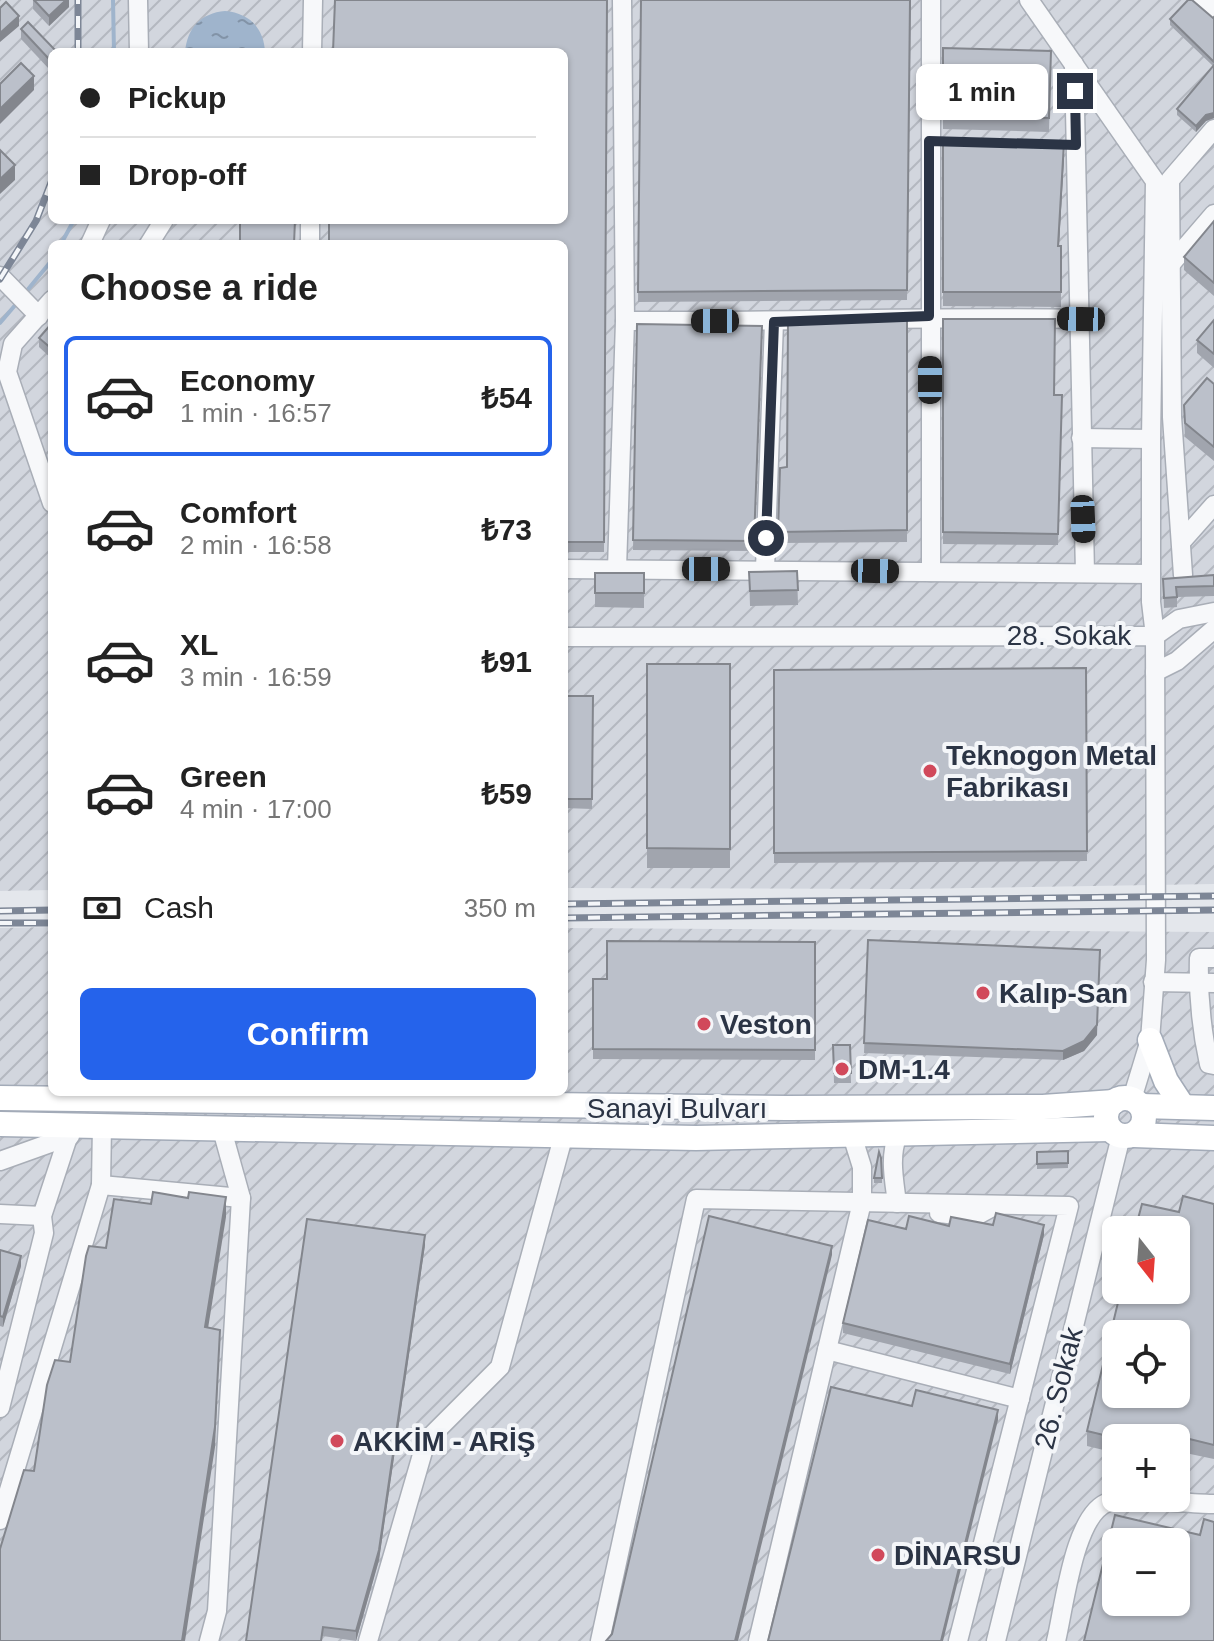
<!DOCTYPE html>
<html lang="en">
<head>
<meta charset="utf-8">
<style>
  :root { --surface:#fff; --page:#f6f6f6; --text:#222; --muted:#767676; --line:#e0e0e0; --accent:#2563eb }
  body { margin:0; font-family:Helvetica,sans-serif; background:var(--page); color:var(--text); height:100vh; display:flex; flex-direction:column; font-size:30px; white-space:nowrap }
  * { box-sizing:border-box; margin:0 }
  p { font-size:26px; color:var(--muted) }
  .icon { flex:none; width:44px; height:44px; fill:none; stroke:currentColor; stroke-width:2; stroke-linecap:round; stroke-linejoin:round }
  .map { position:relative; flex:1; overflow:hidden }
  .panel { position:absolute; left:48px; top:240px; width:520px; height:856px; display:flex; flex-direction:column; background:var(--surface); border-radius:12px; box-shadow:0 2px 6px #0004 }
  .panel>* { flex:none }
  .top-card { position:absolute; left:48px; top:48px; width:520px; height:176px; border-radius:12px; box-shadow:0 2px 6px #0004; display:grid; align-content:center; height:176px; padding:0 32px; background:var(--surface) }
  .needle { width:52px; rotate:163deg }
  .fabs { position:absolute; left:1102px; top:1216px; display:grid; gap:16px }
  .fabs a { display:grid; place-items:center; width:88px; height:88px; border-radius:12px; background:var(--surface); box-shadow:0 2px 6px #0004; font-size:40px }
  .end { position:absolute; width:36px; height:36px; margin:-18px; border:10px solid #2b3445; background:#fff; box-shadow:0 0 0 4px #fff }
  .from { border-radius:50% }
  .bubble { position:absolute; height:56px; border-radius:12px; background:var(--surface); box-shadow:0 2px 6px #0004; font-size:26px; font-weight:700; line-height:56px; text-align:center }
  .car { position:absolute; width:24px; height:48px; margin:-24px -12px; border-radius:10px; box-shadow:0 0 6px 2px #0007; background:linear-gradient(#222 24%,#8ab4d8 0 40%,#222 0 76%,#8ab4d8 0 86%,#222 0) }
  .top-card b { display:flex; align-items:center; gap:28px; height:76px; font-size:30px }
  .top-card b+b { border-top:2px solid var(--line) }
  .top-card i { width:20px; height:20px; background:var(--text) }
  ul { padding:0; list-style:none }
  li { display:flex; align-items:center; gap:24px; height:120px; margin:0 16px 12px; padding:0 16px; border:4px solid transparent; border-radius:12px }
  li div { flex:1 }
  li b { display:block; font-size:30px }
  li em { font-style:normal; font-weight:700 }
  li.active { border-color:var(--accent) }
  li>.icon { width:72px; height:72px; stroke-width:1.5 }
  h2 { padding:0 32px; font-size:36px; line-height:96px }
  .pay { display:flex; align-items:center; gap:20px; height:88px; padding:0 32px; font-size:30px }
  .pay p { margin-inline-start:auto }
  .button { display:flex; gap:16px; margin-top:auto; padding:16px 32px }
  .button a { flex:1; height:92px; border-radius:12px; background:var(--accent); color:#fff; font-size:32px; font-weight:700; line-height:92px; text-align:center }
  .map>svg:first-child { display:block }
</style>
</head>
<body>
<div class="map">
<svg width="1214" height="1641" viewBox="0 0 1214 1641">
  <defs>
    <pattern id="industrial-furrows" width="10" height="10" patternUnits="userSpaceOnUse" patternTransform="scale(2)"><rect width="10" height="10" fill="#d2d6de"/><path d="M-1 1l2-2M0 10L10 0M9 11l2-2" fill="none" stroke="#b4b8c0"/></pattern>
    <pattern id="water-ripples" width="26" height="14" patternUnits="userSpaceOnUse" patternTransform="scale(2)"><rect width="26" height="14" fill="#9fb4cc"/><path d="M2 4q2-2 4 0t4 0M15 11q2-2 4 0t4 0" fill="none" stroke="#8293a7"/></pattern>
  </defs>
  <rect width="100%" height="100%" fill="#e4e7ec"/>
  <g fill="url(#industrial-furrows)" fill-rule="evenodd">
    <path d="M0 0H1214V884L909 889 564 888V244H52V890L0 891ZM52 52H564V220H52Z"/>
    <path d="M52 927V1092H564V928L1214 932V1641H0V928ZM1116 1230H1176V1290H1116ZM1116 1334H1176V1394H1116ZM1116 1438H1176V1498H1116ZM1116 1542H1176V1602H1116Z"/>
  </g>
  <path fill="url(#water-ripples)" d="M225 11C249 13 264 28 265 52H185C187 28 201 13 225 11Z"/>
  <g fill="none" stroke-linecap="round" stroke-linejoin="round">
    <g stroke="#9fb4cc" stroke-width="4">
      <polyline points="113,0 114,52"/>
      <polyline points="61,244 74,220"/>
      <polyline points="25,293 52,260"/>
      <polyline points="0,323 17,303"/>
    </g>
    <g stroke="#a9aeb7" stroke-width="21">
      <g id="minor">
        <polyline points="138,0 139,52"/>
        <polyline points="1029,0 1155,181 1151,439 1151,602 1155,636 1179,619 1214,612"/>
        <polyline points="1201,0 1214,11"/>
        <polyline points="312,52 313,0"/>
        <polyline points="1074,64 1085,573"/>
        <polyline points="90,244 101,220"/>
        <polyline points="149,244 164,220"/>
        <polyline points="310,244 310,220"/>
        <polyline points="1170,265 1214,214"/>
        <polyline points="0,276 39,316"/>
        <polyline points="52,300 13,344 7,372 52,503"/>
        <path d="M625 321C778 322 929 316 1081 319"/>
        <polyline points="1081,438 1151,439"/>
        <polyline points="1182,541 1214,505"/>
        <polyline points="564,569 1151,574"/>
        <polyline points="617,569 625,321 622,0"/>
        <polyline points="765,569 774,322"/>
        <polyline points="931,572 931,0"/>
        <polyline points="1183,575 1172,417 1170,180 1214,129"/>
        <polyline points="564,637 1155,636 1156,960 1150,1040 1132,1099"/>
        <polyline points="1155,672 1177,661 1214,629"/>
        <path d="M1214 958H1199C1198 995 1201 1028 1209 1064L1214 1065"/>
        <polyline points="1153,982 1214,983"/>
        <polyline points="0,1161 70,1136"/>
        <polyline points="101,1185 102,1125"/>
        <path d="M897 1203C894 1179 889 1157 898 1134"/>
        <polyline points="939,1213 974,1217 994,1206"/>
        <polyline points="0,1214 42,1216"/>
        <polyline points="827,1350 1020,1399"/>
        <polyline points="0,1408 44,1233 42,1216 72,1125"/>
        <polyline points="0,1520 101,1185 241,1198"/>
        <polyline points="209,1641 217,1611 241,1198 221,1126"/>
        <polyline points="368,1641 426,1441 500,1367 564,1134"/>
        <polyline points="600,1641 696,1199 1069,1206 958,1641"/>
        <polyline points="758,1641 862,1202 862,1167 852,1135"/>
        <polyline points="996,1641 1121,1136"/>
        <path d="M1056 1641C1064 1609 1074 1512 1109 1502 1125 1497 1193 1504 1214 1504"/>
      </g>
    </g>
    <g stroke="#a3abb8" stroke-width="27">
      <g id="major">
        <polyline points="1150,1040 1166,1081 1183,1107"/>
        <circle cx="1125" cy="1117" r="19"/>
        <polyline points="0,1098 787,1108 1043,1107 1114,1102"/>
        <polyline points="1141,1106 1214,1108"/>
        <polyline points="0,1124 696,1138 1110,1129"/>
        <polyline points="1134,1135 1214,1138"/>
      </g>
    </g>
    <use href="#minor" stroke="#f7f8fa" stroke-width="18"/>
    <use href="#major" stroke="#fff" stroke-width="24"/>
    <g stroke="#7d8696" stroke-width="7">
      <g id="rail">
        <polyline points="78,52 78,0"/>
        <polyline points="0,279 36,221 52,180"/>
        <polyline points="564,904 1214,896"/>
        <polyline points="0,911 52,910"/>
        <polyline points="564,918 1214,910"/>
        <polyline points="0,923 52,923"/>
      </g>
    </g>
    <use href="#rail" stroke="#f4f6f9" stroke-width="4" stroke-dasharray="12" stroke-linecap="butt"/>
  </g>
  <g fill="#a1a5ae">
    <polygon points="33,0 69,0 69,7 49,26 33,9"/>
    <polygon points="607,0 604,552 564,552 564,244"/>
    <polygon points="641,0 911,0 907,300 638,302"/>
    <polygon points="1214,17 1214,118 1206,121 1196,132 1177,115 1177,109 1213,66 1170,25 1170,19"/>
    <polygon points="21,29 52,52 52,66 49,69 21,39"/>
    <polygon points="943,48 1051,51 1049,132 943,129"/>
    <polygon points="943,139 1064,157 1059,246 1061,246 1061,307 943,306"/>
    <polygon points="1214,221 1214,296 1184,270 1184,257"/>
    <polygon points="907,319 907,542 778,543 780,468 787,467"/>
    <polygon points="943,319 1054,395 1062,395 1058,545 943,544"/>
    <polygon points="1214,320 1214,368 1197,353 1197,340"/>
    <polygon points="52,323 52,359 39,347 39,338"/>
    <polygon points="637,324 762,326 754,551 633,550"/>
    <polygon points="1214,384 1214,461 1185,437 1184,419 1184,405"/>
    <polygon points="797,571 798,605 750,606 749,572"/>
    <polygon points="595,573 644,573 644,608 595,607"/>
    <polygon points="1214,575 1214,596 1177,597 1177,607 1164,608 1163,579"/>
    <rect x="647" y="664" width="83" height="204"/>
    <polygon points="1086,668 1087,861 774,863 774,670"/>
    <polygon points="564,696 593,696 592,809 564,808"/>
    <polygon points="868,940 1097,1035 1084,1051 1063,1060 864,1053"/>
    <polygon points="815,942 815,1060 593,1059 593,979 607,979"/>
    <polygon points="833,1045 850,1045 851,1083 834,1083"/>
    <polygon points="1068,1151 1068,1168 1037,1169 1037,1152"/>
    <rect x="874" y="1178" width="8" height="5"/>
    <polygon points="1214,1204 1214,1459 1176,1451 1176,1438 1116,1438 1116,1453 1087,1446 1087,1431 1179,1212"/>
    <polygon points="949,1226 1044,1235 1010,1374 843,1333 843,1323 906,1229"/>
    <polygon points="425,1245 379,1560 356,1641 323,1636 246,1641"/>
    <polygon points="0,1250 21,1266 3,1327 0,1326"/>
  </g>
  <g fill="#83868d">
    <polygon points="66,0 69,0 69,7 49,26 49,16"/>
    <polygon points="19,16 19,26 0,42 0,33"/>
    <polygon points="52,56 52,66 49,69 49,59"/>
    <polygon points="34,76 34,90 0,124 0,109"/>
    <polygon points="1214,113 1214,118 1206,121 1196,132 1196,126 1206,115"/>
    <polygon points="1064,142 1064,157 1058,261 1058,246"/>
    <polygon points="15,165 15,180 0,194 0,179"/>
    <polygon points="1100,950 1097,1035 1084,1051 1063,1060 1063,1051"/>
    <polygon points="226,1197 226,1217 205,1347 205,1327"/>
    <polygon points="1044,1225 1044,1235 1010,1374 1010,1364"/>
    <polygon points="425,1235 425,1245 379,1560 356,1641 356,1631"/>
    <polygon points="832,1246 832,1255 738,1641 735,1641"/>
    <polygon points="21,1256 21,1266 3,1327 3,1317"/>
    <polygon points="220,1330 215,1447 185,1641 182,1641"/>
    <polygon points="998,1410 998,1420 943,1641 941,1641"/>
  </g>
  <g fill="#bbc0ca" stroke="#83868d" stroke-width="2" fill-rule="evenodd">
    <polygon points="34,0 66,0 49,16"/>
    <polygon points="335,0 607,0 604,542 564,542 564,244 329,244 329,220 564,220 564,52 333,52"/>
    <polygon points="641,0 910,0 907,290 638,292"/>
    <polygon points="1188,0 1192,0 1213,18 1214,17 1214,62 1170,19"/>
    <polygon points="6,2 19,16 0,33 0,8"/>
    <polygon points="28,22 57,52 52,52 52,56 49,59 21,29"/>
    <polygon points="943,48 1051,51 1049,118 943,115"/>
    <polygon points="21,63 34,76 0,109 0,84"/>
    <polygon points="1214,65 1214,113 1206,115 1196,126 1177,109"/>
    <polygon points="943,139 1064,142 1058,246 1061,246 1061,292 943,292"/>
    <polygon points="0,150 15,165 0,179"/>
    <polygon points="240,220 295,220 294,244 240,244"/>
    <polygon points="1214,221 1214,283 1184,257"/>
    <polygon points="907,319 907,530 778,532 780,468 787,467 788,321"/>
    <polygon points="943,319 1055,319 1054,395 1062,395 1058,534 943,532"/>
    <polygon points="1214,320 1214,354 1197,340"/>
    <polygon points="52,323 52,349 39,338"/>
    <polygon points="637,324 762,326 754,541 633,540"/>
    <polygon points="1207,378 1214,384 1214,447 1185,423 1184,405"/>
    <polygon points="797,571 798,590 750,591 749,572"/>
    <rect x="595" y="573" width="49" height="20"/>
    <polygon points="1214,575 1214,586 1176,587 1177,597 1164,598 1163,579"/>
    <polygon points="647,664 730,664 730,849 647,848"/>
    <polygon points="1086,668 1087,851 774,853 774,670"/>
    <polygon points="564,696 593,696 592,799 564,799"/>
    <polygon points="868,940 1100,950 1097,1025 1084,1041 1063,1051 864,1043"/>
    <polygon points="607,941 815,942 815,1050 593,1049 593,979 607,979"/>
    <polygon points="833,1045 850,1045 851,1073 834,1073"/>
    <polygon points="1068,1151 1068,1163 1037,1164 1037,1152"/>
    <polygon points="879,1152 881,1158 882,1178 874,1178"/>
    <polygon points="153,1192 188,1198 189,1192 226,1197 205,1327 220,1330 215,1427 182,1641 0,1641 0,1549 24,1470 34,1471 47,1385 55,1360 70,1362 86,1256 89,1246 106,1248 114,1199 151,1204"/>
    <path d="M1183 1196 1214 1204V1445L1169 1434 1168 1438H1116L1087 1431 1121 1290H1176V1230H1135L1142 1204 1179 1212ZM1116 1334H1176V1394H1116Z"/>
    <polygon points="996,1213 1044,1225 1010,1364 843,1323 868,1220 906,1229 909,1216 949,1226 951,1217 993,1225"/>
    <polygon points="709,1216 832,1246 735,1641 606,1641 612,1634"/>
    <polygon points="307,1219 425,1235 379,1550 356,1631 323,1627 321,1641 246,1641"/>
    <polygon points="0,1250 21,1256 3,1317 0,1316"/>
    <polygon points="831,1387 912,1406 916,1390 998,1410 941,1641 768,1641"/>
    <path d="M1115 1515 1200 1535 1204 1519 1214 1522V1641H1084ZM1116 1542H1176V1602H1116Z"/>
  </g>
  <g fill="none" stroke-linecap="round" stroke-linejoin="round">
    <polyline stroke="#2b3445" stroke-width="10" points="766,538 774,322 929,316 929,141 1076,145 1075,91"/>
  </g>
  <g fill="#d1495b" stroke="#f4f6f9" stroke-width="3">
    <circle cx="930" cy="771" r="8"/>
    <circle cx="983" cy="993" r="8"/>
    <circle cx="704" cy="1024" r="8"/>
    <circle cx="842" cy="1069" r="8"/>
    <circle cx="337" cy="1441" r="8"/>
    <circle cx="878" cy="1555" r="8"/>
  </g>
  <g text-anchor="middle" stroke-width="8" stroke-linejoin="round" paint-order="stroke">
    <g font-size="28" fill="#2b3445" stroke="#f4f6f9">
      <text x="1069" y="645">28. Sokak</text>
      <text x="677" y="1118">Sanayi Bulvarı</text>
      <text transform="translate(1058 1388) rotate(-76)" y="10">26. Sokak</text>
    </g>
    <g font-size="28" font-weight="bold" fill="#2b3445" stroke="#f4f6f9" text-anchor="start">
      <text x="946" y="765">Teknogon Metal<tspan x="946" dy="32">Fabrikası</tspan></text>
      <text x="999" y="1003">Kalıp-San</text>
      <text x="720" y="1034">Veston</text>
      <text x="858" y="1079">DM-1.4</text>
      <text x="353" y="1451">AKKİM - ARİŞ</text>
      <text x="894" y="1565">DİNARSU</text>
    </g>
  </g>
</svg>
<div class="fabs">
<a><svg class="needle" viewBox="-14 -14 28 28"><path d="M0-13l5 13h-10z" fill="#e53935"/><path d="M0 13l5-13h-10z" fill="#767676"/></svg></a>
<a><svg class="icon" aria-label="locate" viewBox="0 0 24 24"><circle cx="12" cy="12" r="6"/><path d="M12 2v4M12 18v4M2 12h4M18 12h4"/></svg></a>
<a>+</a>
<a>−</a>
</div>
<i class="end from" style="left:766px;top:538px"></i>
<i class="end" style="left:1075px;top:91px"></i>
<div class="bubble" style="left:916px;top:64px;width:132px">1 min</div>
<i class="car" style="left:1081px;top:319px;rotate:271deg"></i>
<i class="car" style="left:715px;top:321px;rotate:270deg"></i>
<i class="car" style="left:930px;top:380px;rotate:0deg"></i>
<i class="car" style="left:1083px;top:519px;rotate:178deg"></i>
<i class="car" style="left:706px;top:569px;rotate:90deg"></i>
<i class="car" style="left:875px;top:571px;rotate:91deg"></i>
<div class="top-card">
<b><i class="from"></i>Pickup</b>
<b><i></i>Drop-off</b>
</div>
<section class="panel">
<h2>Choose a ride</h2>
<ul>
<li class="active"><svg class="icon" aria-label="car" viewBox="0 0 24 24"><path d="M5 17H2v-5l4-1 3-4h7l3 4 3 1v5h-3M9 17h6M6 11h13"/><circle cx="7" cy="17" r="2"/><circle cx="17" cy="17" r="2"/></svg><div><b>Economy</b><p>1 min · 16:57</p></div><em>₺54</em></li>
<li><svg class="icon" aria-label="car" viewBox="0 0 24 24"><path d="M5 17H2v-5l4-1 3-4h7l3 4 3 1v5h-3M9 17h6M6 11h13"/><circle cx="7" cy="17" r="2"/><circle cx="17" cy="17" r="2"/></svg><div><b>Comfort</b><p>2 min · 16:58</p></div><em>₺73</em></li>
<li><svg class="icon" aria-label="car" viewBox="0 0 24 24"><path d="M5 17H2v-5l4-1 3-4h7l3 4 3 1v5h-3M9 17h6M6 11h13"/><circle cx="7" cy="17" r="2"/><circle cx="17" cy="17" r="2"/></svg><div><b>XL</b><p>3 min · 16:59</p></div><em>₺91</em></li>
<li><svg class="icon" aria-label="car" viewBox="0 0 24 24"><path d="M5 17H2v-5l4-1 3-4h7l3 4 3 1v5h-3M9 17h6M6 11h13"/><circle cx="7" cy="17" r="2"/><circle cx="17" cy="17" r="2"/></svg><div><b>Green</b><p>4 min · 17:00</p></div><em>₺59</em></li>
</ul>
<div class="pay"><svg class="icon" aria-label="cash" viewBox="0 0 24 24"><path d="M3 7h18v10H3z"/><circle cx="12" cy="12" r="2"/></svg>Cash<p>350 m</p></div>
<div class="button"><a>Confirm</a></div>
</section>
</div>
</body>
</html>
